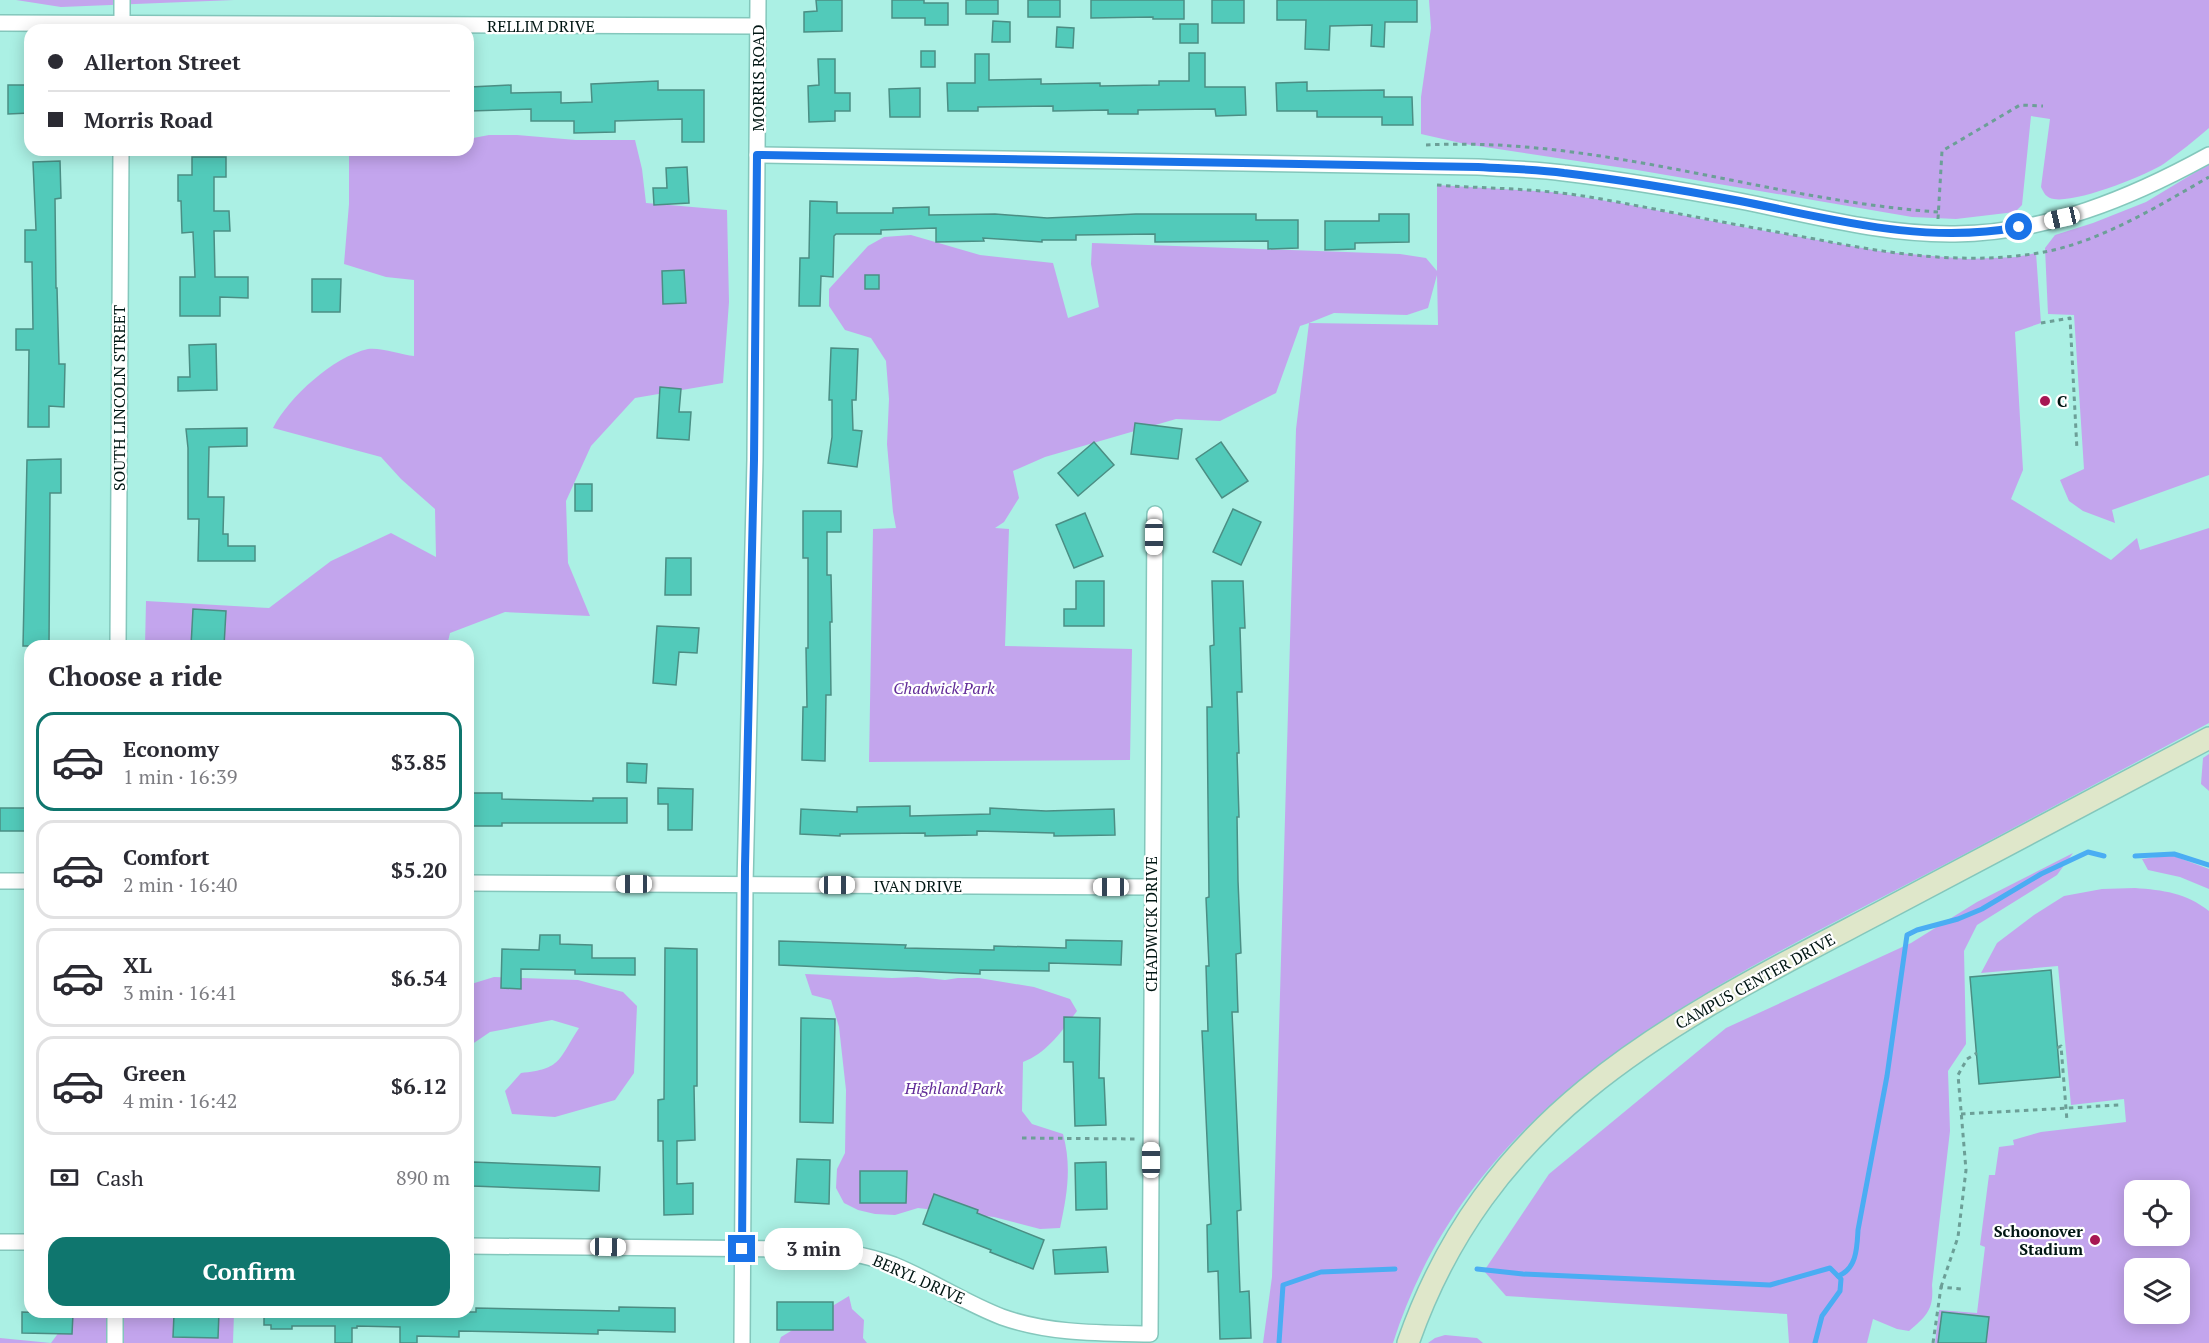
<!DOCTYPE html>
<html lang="en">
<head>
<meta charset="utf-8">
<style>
  :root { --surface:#fff; --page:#f2f2f3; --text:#2b2b33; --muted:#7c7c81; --line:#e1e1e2; --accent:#0f766e }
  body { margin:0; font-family:"PT Serif",serif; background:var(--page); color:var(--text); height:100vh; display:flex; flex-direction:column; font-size:22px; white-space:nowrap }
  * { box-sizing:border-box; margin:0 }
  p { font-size:20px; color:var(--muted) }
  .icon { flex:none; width:33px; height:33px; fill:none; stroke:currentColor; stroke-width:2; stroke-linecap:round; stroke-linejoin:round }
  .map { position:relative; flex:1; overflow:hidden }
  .details { position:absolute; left:24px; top:640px; width:450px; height:678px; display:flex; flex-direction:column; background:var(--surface); border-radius:18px; box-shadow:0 3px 15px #0003 }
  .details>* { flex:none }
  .guide { position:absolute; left:24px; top:24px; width:450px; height:132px; border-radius:18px; box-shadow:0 3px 15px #0003; display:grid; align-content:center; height:132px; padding:0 24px; background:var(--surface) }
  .buttons { position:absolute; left:2124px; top:1180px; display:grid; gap:12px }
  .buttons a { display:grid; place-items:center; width:66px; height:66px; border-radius:12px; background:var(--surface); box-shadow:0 3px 15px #0003; font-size:30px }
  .end { position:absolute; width:27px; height:27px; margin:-14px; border:8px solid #1a73e8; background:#fff; box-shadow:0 0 0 3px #fff }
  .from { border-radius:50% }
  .bubble { position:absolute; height:42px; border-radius:18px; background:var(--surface); box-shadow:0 3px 15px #0003; font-size:20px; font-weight:700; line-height:42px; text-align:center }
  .car { position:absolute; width:18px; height:36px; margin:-18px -9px; border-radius:8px; box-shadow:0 0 4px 2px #0007; background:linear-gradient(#fff 24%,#345 0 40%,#fff 0 76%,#345 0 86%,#fff 0) }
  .guide b { display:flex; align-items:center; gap:21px; height:57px; font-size:22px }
  .guide b+b { border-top:2px solid var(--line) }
  .guide i { width:15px; height:15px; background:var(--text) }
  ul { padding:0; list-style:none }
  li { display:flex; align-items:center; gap:18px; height:99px; margin:0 12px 9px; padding:0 12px; border:3px solid var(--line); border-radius:18px }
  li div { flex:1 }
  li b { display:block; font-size:22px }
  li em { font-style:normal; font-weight:700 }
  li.selected { border-color:var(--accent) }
  li>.icon { width:54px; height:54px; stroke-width:1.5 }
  h2 { padding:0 24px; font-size:27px; line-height:72px }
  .pay { display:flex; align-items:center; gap:15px; height:66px; padding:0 24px; font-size:22px }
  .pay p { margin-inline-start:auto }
  .action { display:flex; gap:12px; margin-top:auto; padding:12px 24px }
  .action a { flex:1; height:69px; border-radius:18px; background:var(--accent); color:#fff; font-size:24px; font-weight:700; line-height:69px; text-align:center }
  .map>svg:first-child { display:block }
</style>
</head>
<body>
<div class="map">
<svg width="2209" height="1343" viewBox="0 0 2209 1343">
  <rect width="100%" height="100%" fill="#abf0e4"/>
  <g fill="#c3a5ed" fill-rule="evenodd">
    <polygon points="16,0 234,0 61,7"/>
    <path d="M1429 0H2209V128C2195 140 2180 152 2165 163 2146 176 2076 203 2054 199 2046 198 2044 193 2041 187L2050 119 2031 116 2022 205 2015 212 1956 219 1912 217 1637 170 1465 144 1421 134V97L1431 28Z"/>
    <path d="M489 135H517L576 140H635L642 169 646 203 727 210 729 302 723 383 635 398 591 446 566 501 568 563 590 616 505 612 450 633 447 646H145L146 601 269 608 331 561 391 533 436 557 435 509 401 479 381 457 273 428C289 397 333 357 368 349 380 347 402 355 414 356V280L386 277 344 264 349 204V150H468V139Z"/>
    <polygon points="2209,164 2209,475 2112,510 2115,523 2083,511 2069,501 2060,480 2084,469 2074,315 2048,314 2045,248 2055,235 2093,223 2146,202"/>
    <path d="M1437 185 1551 192 1620 203 1727 224 1885 252 1968 259 2016 257 2036 253 2041 323 2015 332 2023 470 2011 499 2111 560 2137 538 2140 550 2209 528V723C2105 779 2001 835 1896 890 1691 997 1468 1105 1393 1343H1263L1272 1277 1296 429 1309 323 1300 326 1276 393 1220 421 1176 419 1045 457 1013 471 1019 498 1004 522 995 528 1009 529 1005 646 1132 649 1130 760 869 762 873 529 896 528 893 512 887 444 889 399 886 361 871 338 845 330 829 306V289L868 246 884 237 911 235 980 255 1053 263 1068 318 1099 307 1091 264 1092 243 1400 254 1426 258 1437 271ZM1437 275 1438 325 1309 323 1334 313 1407 315 1428 308Z"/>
    <polygon points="2209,754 2209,791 2201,784 2203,758"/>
    <path d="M2073 853 2057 875 1977 925 1964 951 1966 1044 1948 1071 1950 1131 1932 1285C1934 1309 1927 1316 1909 1331L1897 1329 1873 1319 1867 1343H1789L1787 1314 1506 1296 1484 1271 1549 1174 1726 1028 1911 943 1977 902Z"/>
    <polygon points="2171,855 2209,869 2209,889 2180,877 2148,870 2142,859"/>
    <path d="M2135 888C2163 890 2186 893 2209 911V1343H1935L1939 1310 1977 1313 1985 1247 1980 1245 1989 1175H1995L1999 1147 2014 1145 2013 1140 2041 1132 2126 1122 2124 1099 2071 1105 2058 966 1981 973 1997 943 2034 915 2064 896 2102 889ZM2134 1191H2180V1236H2134ZM2134 1269H2180V1314H2134Z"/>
    <path d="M805 974 892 978 917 977 945 980 958 978H979L1034 987 1070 999 1077 1011C1062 1031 1047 1053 1023 1062L1022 1111 1032 1124 1063 1134C1072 1167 1067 1195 1060 1228L1040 1229 994 1217 918 1208 895 1215 875 1214 858 1210 844 1203 836 1188 837 1169 845 1153 846 1090 839 1027 831 1000 812 995Z"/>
    <path d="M494 977 578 980 623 992 637 1006 634 1073 615 1100 555 1117 512 1114 505 1091 521 1073C562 1069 558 1060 579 1028L552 1020 490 1032 468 1047V985Z"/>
    <polygon points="849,1296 852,1309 864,1320 863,1338 867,1343 779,1343 781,1337"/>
    <polygon points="73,1313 234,1313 233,1343 0,1343 0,1338 51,1343"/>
    <polygon points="1445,1335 1477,1338 1483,1343 1428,1343 1435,1338"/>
  </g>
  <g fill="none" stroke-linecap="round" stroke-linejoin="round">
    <g stroke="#4aadf3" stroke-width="5">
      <polyline points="2135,856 2174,854 2209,865"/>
      <polyline points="1477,1269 1523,1274 1770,1285 1830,1268 1841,1279 1840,1291 1822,1316 1815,1343"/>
      <path d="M1838 1276C1857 1269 1857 1247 1858 1230L1887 1076 1907 935 1917 930 1958 919 1982 909 2041 874 2088 852 2104 856"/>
      <polyline points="1279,1343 1283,1285 1321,1272 1395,1269"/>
    </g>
  </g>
  <g fill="#52caba" stroke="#4b8e84" stroke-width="1.5">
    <polygon points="816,0 842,0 842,31 804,32 804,12 817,11"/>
    <polygon points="892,0 924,0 924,3 948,3 948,25 925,25 925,18 892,18"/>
    <rect x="966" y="0" width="32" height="14"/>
    <rect x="1028" y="0" width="32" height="17"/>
    <polygon points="1091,0 1184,0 1184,19 1153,19 1153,17 1091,18"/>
    <rect x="1212" y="0" width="32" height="23"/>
    <polygon points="1277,0 1417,0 1417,22 1385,22 1384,47 1371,46 1372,25 1330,26 1329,50 1305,49 1306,20 1277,20"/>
    <polygon points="993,21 1010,22 1010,42 992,42"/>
    <rect x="1180" y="24" width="18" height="19"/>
    <polygon points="1057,27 1074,28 1073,48 1056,47"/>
    <rect x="921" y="51" width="14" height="16"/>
    <polygon points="1189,53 1205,53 1205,87 1245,87 1246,115 1216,116 1215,109 1138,110 1138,114 1108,114 1108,110 1053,111 1053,106 978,107 978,111 948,111 947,83 975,83 975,54 989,54 989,80 1041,79 1041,84 1100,83 1100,86 1159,85 1159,81 1189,81"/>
    <polygon points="818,59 835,59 835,93 850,93 850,111 835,111 835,121 809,122 808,86 819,85"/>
    <polygon points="658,81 658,90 704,90 704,142 682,142 682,119 615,121 615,132 574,133 574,121 531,121 531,109 470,111 470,87 511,85 511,93 561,92 561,103 592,102 591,84"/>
    <polygon points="1307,82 1307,91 1384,90 1384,97 1412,97 1413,125 1382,125 1382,117 1317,117 1317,111 1277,111 1276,83"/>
    <polygon points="8,85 30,85 30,113 8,114"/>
    <polygon points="920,88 920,117 890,117 889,89"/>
    <polygon points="192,157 226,157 226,177 214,177 214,211 229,211 230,231 214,231 215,277 248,277 248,298 220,297 220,316 180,316 180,277 195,277 193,232 182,233 181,201 178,201 178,175 192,175"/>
    <polygon points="60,161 61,198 55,199 56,288 57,288 59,364 65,364 64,407 49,406 49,427 28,427 29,350 16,350 16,329 33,329 32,262 25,262 25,230 36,230 33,162"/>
    <polygon points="687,167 689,203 654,205 653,188 667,188 666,168"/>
    <polygon points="810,201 837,202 837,213 893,213 893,208 929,207 929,215 995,214 1047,218 1136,214 1256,214 1256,220 1298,220 1298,248 1268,249 1268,241 1155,242 1155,234 1076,235 1076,240 1042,240 1042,242 983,238 984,241 936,242 936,228 881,230 881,234 836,234 834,236 833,277 821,276 820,306 799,306 800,258 809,258"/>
    <polygon points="1379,214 1409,214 1409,242 1355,243 1355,249 1325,250 1325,221 1379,221"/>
    <polygon points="684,270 686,303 663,304 662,271"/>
    <rect x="865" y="275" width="14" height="14"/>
    <polygon points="312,279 341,279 340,312 312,312"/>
    <polygon points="216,344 217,390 178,391 178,377 190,377 189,345"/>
    <polygon points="831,348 858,349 856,400 852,400 853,430 862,431 857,467 828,463 832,437 832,400 829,400"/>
    <polygon points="660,387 681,389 679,412 691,412 689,440 657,438"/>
    <polygon points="1135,423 1182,429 1178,459 1131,454"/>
    <polygon points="247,428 247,446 209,447 208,497 224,497 223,534 228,534 228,546 255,546 255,561 198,561 199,519 188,519 188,448 186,429"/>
    <polygon points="1094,442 1114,465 1078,496 1058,473"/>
    <polygon points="1221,442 1248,481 1222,498 1196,459"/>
    <polygon points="61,459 61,493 50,493 49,646 23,646 27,460"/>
    <rect x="575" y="484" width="17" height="27"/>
    <polygon points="1233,509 1261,522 1241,565 1213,552"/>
    <polygon points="803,511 841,511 841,532 827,532 827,575 831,575 832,622 830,622 831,695 826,695 825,761 802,760 803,707 807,707 806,648 808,648 808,558 803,558"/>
    <polygon points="1085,513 1103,556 1074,568 1056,525"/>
    <polygon points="666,558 691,558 691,595 665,595"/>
    <polygon points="1076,581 1104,581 1104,626 1064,626 1064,609 1076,609"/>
    <polygon points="1212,581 1243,581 1245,628 1240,628 1242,692 1237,692 1239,753 1237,753 1239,817 1237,817 1238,881 1241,953 1236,954 1238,1012 1232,1012 1241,1210 1237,1211 1240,1292 1249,1291 1251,1338 1220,1339 1218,1271 1208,1272 1207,1225 1211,1224 1202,1031 1208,1031 1206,966 1209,966 1206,898 1209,897 1207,707 1212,707 1210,646 1214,645"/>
    <polygon points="193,609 226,611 224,646 191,646"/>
    <polygon points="657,626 699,628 697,653 679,652 676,685 653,683"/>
    <polygon points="627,763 647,764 646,783 627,782"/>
    <polygon points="658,788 693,789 692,830 668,830 668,804 658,804"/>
    <polygon points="468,793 502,793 502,799 593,801 593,798 627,798 627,823 502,823 502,826 468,826"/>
    <polygon points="910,806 910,816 990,814 990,808 1046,811 1114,809 1115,835 1054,836 1054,833 977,831 977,835 925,836 925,833 840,834 840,836 800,834 801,809 857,812 857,807"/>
    <rect x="0" y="808" width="30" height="23"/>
    <polygon points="540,935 560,935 560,944 592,945 592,958 635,958 635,975 575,974 575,970 521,969 521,989 501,988 502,949 539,950"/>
    <polygon points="1066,940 1122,941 1121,965 1049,963 1049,971 980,970 980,974 779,965 779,941 906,945 905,948 994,950 994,946 1066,948"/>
    <polygon points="665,948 697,949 697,1086 694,1086 695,1140 677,1141 677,1184 693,1183 693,1214 664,1215 663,1141 658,1141 658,1100 664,1099"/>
    <polygon points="2051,970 2060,1077 1979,1084 1970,977"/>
    <polygon points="1064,1017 1100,1018 1099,1078 1104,1078 1106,1125 1075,1126 1073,1062 1064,1062"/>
    <polygon points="801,1018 835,1019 833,1123 800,1122"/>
    <polygon points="797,1159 830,1160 829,1204 795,1202"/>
    <polygon points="473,1162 600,1167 599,1191 473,1186"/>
    <polygon points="1106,1162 1107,1209 1076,1210 1075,1163"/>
    <polygon points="860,1171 907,1171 906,1203 860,1203"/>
    <polygon points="934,1194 978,1210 977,1213 1044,1240 1033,1269 990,1252 991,1250 923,1224"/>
    <polygon points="1106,1247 1108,1272 1055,1274 1053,1250"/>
    <rect x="777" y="1302" width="56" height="28"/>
    <polygon points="619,1307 675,1308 675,1332 598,1330 598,1334 459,1331 459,1337 417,1336 417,1343 400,1343 400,1327 357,1326 357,1328 352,1328 352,1343 335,1343 335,1326 292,1326 292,1329 271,1329 271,1325 264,1325 264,1312 476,1312 476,1308 619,1311"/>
    <polygon points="22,1312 73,1314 72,1334 22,1333"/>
    <polygon points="199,1312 219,1312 218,1338 173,1337 174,1314 199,1314"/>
    <polygon points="1942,1312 1989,1317 1986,1343 1938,1343"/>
  </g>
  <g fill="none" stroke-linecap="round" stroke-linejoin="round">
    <g stroke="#84c7bc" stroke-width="18">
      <g id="street">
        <polyline points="122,0 122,30"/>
        <polyline points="0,23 758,26"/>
        <path d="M757 155 1478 167C1507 169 1536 169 1564 173 1623 180 1682 190 1740 201 1811 215 1882 235 1955 234 2046 233 2131 198 2209 155"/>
        <polyline points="118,646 121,150"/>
        <polyline points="0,881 30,881"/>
        <polyline points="468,883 1151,887"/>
        <polyline points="0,1242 30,1242"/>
        <path d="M468 1246 801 1249C833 1249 864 1254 894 1265 931 1280 965 1303 1002 1317 1050 1334 1100 1333 1150 1334L1155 514"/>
        <polyline points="115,1312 115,1343"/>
        <polyline points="742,1343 745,884 755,460 758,0"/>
      </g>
    </g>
    <g stroke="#84c7bc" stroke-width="24">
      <path id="secondary" d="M1408 1343C1490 1108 1674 1021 1879 913 1989 855 2099 797 2209 738"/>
    </g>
    <g stroke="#6c9f97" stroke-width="3" stroke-dasharray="4.5 4.5" stroke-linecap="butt">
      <path d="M1426 145C1601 136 1766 200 1938 212"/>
      <path d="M1437 185C1475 188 1513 188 1551 192 1584 195 1617 202 1649 208 1705 219 1760 229 1815 239 1890 254 1968 266 2044 252 2100 242 2160 205 2209 177"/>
      <polyline points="1938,219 1942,151 2020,105 2043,106"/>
      <polyline points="2041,323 2070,318 2077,450"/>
      <polyline points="2057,1048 2061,1046 2067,1121"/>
      <polyline points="1961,1114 2120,1105"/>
      <polyline points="1022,1138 1137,1139"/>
      <polyline points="1941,1287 1958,1237 1966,1170 1958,1075 1967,1059 1977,1053"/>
      <polyline points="1933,1343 1941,1287 1961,1289"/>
    </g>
    <use href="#street" stroke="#fff" stroke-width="15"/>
    <use href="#secondary" stroke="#dfe7ca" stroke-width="21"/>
  </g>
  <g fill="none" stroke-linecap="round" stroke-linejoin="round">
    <path stroke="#1a73e8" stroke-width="8" d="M742 1249 745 867 754 460 757 155 1478 167C1507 169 1536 169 1564 173 1623 180 1682 190 1740 201 1832 219 1924 245 2019 227"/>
  </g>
  <g fill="#a71653" stroke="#fff" stroke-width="2">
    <circle cx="2045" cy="401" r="6"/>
    <circle cx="2095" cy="1240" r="6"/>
  </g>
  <g text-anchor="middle" stroke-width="4.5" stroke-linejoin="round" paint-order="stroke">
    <g font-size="16" fill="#001613" stroke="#fff">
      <text x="541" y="32">RELLIM DRIVE</text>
      <text transform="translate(758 78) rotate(-90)" y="6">MORRIS ROAD</text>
      <text transform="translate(119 398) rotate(-90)" y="6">SOUTH LINCOLN STREET</text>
      <text x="918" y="892">IVAN DRIVE</text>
      <text transform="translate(1151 924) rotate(-90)" y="6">CHADWICK DRIVE</text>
      <text transform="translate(1755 981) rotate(-29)" y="6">CAMPUS CENTER DRIVE</text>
      <text transform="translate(919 1279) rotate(24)" y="6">BERYL DRIVE</text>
    </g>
    <g font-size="16" font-weight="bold" fill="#001613" stroke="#fff" text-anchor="start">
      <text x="2057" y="407">C</text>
      <text x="2083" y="1237" text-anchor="end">Schoonover<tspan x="2083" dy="18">Stadium</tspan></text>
    </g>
    <g font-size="16" font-style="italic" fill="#622c98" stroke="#fff">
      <text x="944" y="694">Chadwick Park</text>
      <text x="954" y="1094">Highland Park</text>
    </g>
  </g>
</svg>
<div class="buttons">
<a><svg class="icon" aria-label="locate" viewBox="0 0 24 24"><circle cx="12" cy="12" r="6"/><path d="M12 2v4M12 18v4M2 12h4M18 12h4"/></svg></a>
<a><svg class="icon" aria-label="layers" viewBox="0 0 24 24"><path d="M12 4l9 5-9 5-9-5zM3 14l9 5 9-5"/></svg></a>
</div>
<i class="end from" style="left:2019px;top:227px"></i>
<i class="end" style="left:742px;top:1249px"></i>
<div class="bubble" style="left:764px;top:1228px;width:99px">3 min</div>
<i class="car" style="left:2062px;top:218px;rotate:257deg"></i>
<i class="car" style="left:1154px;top:537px;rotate:180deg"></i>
<i class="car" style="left:634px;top:884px;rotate:270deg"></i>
<i class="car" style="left:837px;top:885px;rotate:90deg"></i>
<i class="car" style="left:1111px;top:887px;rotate:270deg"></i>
<i class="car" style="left:1151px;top:1160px;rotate:0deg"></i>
<i class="car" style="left:608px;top:1247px;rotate:91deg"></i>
<div class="guide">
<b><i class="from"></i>Allerton Street</b>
<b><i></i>Morris Road</b>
</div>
<section class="details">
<h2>Choose a ride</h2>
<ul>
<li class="selected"><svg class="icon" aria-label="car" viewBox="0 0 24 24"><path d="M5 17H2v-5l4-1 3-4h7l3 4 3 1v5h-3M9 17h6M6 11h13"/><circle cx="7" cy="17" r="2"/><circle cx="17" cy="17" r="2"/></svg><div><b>Economy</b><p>1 min · 16:39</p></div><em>$3.85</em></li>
<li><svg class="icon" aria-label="car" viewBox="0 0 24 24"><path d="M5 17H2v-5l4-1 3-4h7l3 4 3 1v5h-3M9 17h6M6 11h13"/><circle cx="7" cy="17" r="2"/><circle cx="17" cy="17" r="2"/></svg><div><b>Comfort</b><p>2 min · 16:40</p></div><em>$5.20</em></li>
<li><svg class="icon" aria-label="car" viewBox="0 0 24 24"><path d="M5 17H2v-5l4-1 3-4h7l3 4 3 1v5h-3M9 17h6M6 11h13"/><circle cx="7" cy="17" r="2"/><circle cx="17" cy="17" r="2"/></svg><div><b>XL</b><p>3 min · 16:41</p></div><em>$6.54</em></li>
<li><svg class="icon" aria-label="car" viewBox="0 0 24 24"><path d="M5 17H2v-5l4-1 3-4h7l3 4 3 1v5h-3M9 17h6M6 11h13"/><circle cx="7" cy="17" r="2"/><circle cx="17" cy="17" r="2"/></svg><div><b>Green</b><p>4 min · 16:42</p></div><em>$6.12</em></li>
</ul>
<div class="pay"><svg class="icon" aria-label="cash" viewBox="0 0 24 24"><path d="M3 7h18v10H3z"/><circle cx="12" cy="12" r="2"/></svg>Cash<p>890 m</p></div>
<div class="action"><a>Confirm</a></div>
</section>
</div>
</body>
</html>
